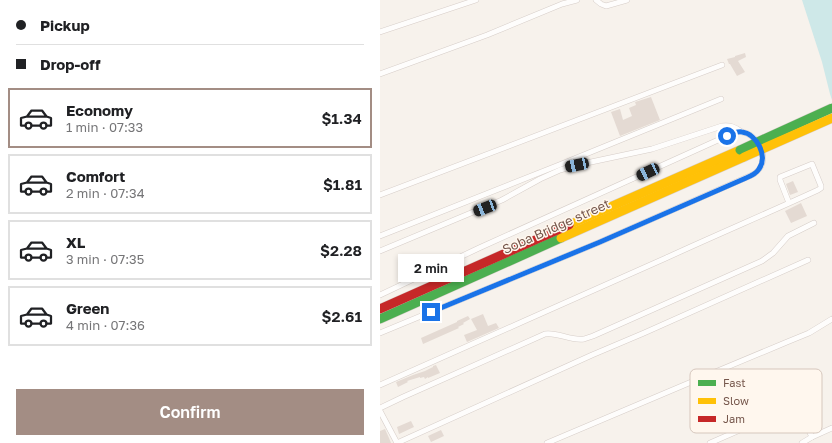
<!DOCTYPE html>
<html lang="en">
<head>
<meta charset="utf-8">
<style>
  :root { --surface:#fff; --page:#f6f6f6; --text:#202124; --muted:#757577; --line:#e0e0e0; --accent:#a38d84 }
  body { margin:0; font-family:"Golos Text",sans-serif; background:var(--page); color:var(--text); height:100vh; display:flex; flex-direction:column; font-size:15px; white-space:nowrap }
  * { box-sizing:border-box; margin:0 }
  p { font-size:13px; color:var(--muted) }
  .icon { flex:none; width:22px; height:22px; fill:none; stroke:currentColor; stroke-width:2; stroke-linecap:round; stroke-linejoin:round }
  .map { position:relative; flex:1; overflow:hidden }
  .sheet { display:flex; flex-direction:column; background:var(--surface); width:380px }
  .sheet>* { flex:none }
  .top-card { display:grid; align-content:center; height:88px; padding:0 16px; background:var(--surface) }
  .end { position:absolute; width:18px; height:18px; margin:-9px; border:5px solid #1a73e8; background:#fff; box-shadow:0 0 0 2px #fff }
  .from { border-radius:50% }
  .bubble { position:absolute; height:28px; border-radius:0px; background:var(--surface); box-shadow:0 2px 6px #0003; font-size:13px; font-weight:600; line-height:28px; text-align:center }
  .car { position:absolute; width:12px; height:24px; margin:-12px -6px; border-radius:5px; box-shadow:0 0 3px 1px #0007; background:linear-gradient(#222 24%,#8ab4d8 0 40%,#222 0 76%,#8ab4d8 0 86%,#222 0) }
  .top-card b { display:flex; align-items:center; gap:14px; height:38px; font-size:15px }
  .top-card b+b { border-top:1px solid var(--line) }
  .top-card i { width:10px; height:10px; background:var(--text) }
  ul { padding:0; list-style:none }
  li { display:flex; align-items:center; gap:12px; height:60px; margin:0 8px 6px; padding:0 8px; border:2px solid var(--line); border-radius:0px }
  li div { flex:1 }
  li b { display:block; font-size:15px }
  li em { font-style:normal; font-weight:600 }
  li.current { border-color:var(--accent) }
  li>.icon { width:36px; height:36px; stroke-width:1.5 }
  .primary-button { display:flex; gap:8px; margin-top:auto; padding:8px 16px }
  .primary-button a { flex:1; height:46px; border-radius:0px; background:var(--accent); color:#fff; font-size:16px; font-weight:600; line-height:46px; text-align:center }
  main { display:flex; flex:1; min-height:0 }
  .map>svg:first-child { display:block }
</style>
</head>
<body>
<main>
<section class="sheet">
<div class="top-card">
<b><i class="from"></i>Pickup</b>
<b><i></i>Drop-off</b>
</div>
<ul>
<li class="current"><svg class="icon" aria-label="car" viewBox="0 0 24 24"><path d="M5 17H2v-5l4-1 3-4h7l3 4 3 1v5h-3M9 17h6M6 11h13"/><circle cx="7" cy="17" r="2"/><circle cx="17" cy="17" r="2"/></svg><div><b>Economy</b><p>1 min · 07:33</p></div><em>$1.34</em></li>
<li><svg class="icon" aria-label="car" viewBox="0 0 24 24"><path d="M5 17H2v-5l4-1 3-4h7l3 4 3 1v5h-3M9 17h6M6 11h13"/><circle cx="7" cy="17" r="2"/><circle cx="17" cy="17" r="2"/></svg><div><b>Comfort</b><p>2 min · 07:34</p></div><em>$1.81</em></li>
<li><svg class="icon" aria-label="car" viewBox="0 0 24 24"><path d="M5 17H2v-5l4-1 3-4h7l3 4 3 1v5h-3M9 17h6M6 11h13"/><circle cx="7" cy="17" r="2"/><circle cx="17" cy="17" r="2"/></svg><div><b>XL</b><p>3 min · 07:35</p></div><em>$2.28</em></li>
<li><svg class="icon" aria-label="car" viewBox="0 0 24 24"><path d="M5 17H2v-5l4-1 3-4h7l3 4 3 1v5h-3M9 17h6M6 11h13"/><circle cx="7" cy="17" r="2"/><circle cx="17" cy="17" r="2"/></svg><div><b>Green</b><p>4 min · 07:36</p></div><em>$2.61</em></li>
</ul>
<div class="primary-button"><a>Confirm</a></div>
</section>
<div class="map">
<svg width="452" height="443" viewBox="0 0 452 443">
  <rect width="100%" height="100%" fill="#f7f2ec"/>
  <polygon fill="#cee8e8" points="422,0 452,0 452,100 450,94 442,62"/>
  <g fill="#e4dad3">
    <polygon points="365,53 366,57 358,61 365,72 357,76 350,64 349,64 347,59 355,57 355,56"/>
    <polygon points="271,97 280,120 240,136 231,112 240,109 243,120 252,116 249,108 256,105 255,102"/>
    <polygon points="413,181 418,192 410,195 406,184"/>
    <polygon points="421,203 427,216 411,223 405,211"/>
    <polygon points="103,314 108,326 116,323 119,328 87,342 84,335 97,330 91,319"/>
    <polygon points="88,316 90,319 83,323 84,324 78,327 79,328 43,344 41,338 77,322 77,321"/>
    <polygon points="56,365 60,373 48,378 48,377 45,379 44,377 40,378 40,377 27,381 28,382 18,387 16,382 33,375 45,371 53,367 53,366"/>
    <polygon points="31,421 34,427 19,434 17,427"/>
    <polygon points="5,429 9,438 11,443 0,443 0,431"/>
    <polygon points="61,430 64,436 51,442 48,436"/>
  </g>
  <g fill="none" stroke-linecap="round" stroke-linejoin="round">
    <g stroke="#d6cdc8" stroke-width="6">
      <g id="street">
        <polyline points="216,0 221,4 226,6 247,0"/>
        <polyline points="0,32 96,0"/>
        <polyline points="0,74 107,35 182,4 197,0"/>
        <polyline points="0,195 342,65"/>
        <polyline points="0,236 179,165 341,99"/>
        <path d="M0 251 122 200 160 179 180 170 197 165 272 149 342 126C350 125 355 127 362 132"/>
        <path d="M0 295 99 248 347 136C351 134 357 131 362 132 376 134 387 153 381 166 379 170 376 173 372 175L220 242 0 333"/>
        <path d="M0 385C95 343 191 300 286 258 336 235 388 213 438 190L441 188V186L432 164 400 177V180L409 203"/>
        <path d="M0 408 23 397 165 334C178 332 190 341 204 339 207 338 210 337 213 336L382 261 393 253 408 236 434 223"/>
        <polyline points="0,411 17,443"/>
        <polyline points="17,443 212,355 264,333 428,260"/>
        <polyline points="167,443 316,380 407,342 429,333 452,319"/>
        <polyline points="330,443 415,406 417,406 432,437"/>
        <polyline points="422,443 432,437 452,428"/>
      </g>
    </g>
    <g stroke="#d8cfca" stroke-width="10">
      <polyline id="fast" points="0,319 181,238"/>
    </g>
    <g stroke="#d8cfca" stroke-width="10">
      <g id="slow">
        <polyline points="189,225 360,150"/>
        <polyline points="181,238 364,157"/>
      </g>
    </g>
    <g stroke="#d8cfca" stroke-width="10">
      <polyline id="jam" points="0,309 189,225"/>
    </g>
    <use href="#street" stroke="#fefdfc" stroke-width="5"/>
    <use href="#fast" stroke="#4caf50" stroke-width="9"/>
    <use href="#slow" stroke="#ffc107" stroke-width="9"/>
    <use href="#jam" stroke="#c62828" stroke-width="9"/>
    <g stroke="#d8cfca" stroke-width="10" stroke-linecap="butt">
      <polyline id="fast-bridge" points="360,150 452,108"/>
    </g>
    <g stroke="#d8cfca" stroke-width="10" stroke-linecap="butt">
      <polyline id="slow-bridge" points="364,157 452,118"/>
    </g>
    <use href="#fast-bridge" stroke="#4caf50" stroke-width="9"/>
    <use href="#slow-bridge" stroke="#ffc107" stroke-width="9"/>
  </g>
  <g fill="none" stroke-linecap="round" stroke-linejoin="round">
    <path stroke="#1a73e8" stroke-width="5" d="M51 312 220 242 366 178C371 176 376 174 379 169 388 156 377 134 362 132 357 131 351 134 347 136"/>
  </g>
  <g text-anchor="middle" stroke-width="3" stroke-linejoin="round" paint-order="stroke">
    <g font-size="13" fill="#76574c" stroke="#fff7ee">
      <text transform="translate(176 226) rotate(-24)" y="5">Soba Bridge street</text>
    </g>
  </g>
  <rect x="310" y="369" width="132" height="64" rx="6" fill="#fff7ee" stroke="#d6c7bd" stroke-width="1"/>
  <rect x="318" y="380" width="18" height="6" fill="#4caf50"/>
  <rect x="318" y="398" width="18" height="6" fill="#ffc107"/>
  <rect x="318" y="416" width="18" height="6" fill="#c62828"/>
  <g font-size="11" fill="#76574c">
    <text x="343" y="387">Fast</text>
    <text x="343" y="405">Slow</text>
    <text x="343" y="423">Jam</text>
  </g>
</svg>
<i class="end from" style="left:347px;top:136px"></i>
<i class="end" style="left:51px;top:312px"></i>
<div class="bubble" style="left:18px;top:254px;width:66px">2 min</div>
<i class="car" style="left:197px;top:165px;rotate:258deg"></i>
<i class="car" style="left:268px;top:172px;rotate:245deg"></i>
<i class="car" style="left:105px;top:208px;rotate:249deg"></i>
</div>
</main>
</body>
</html>
